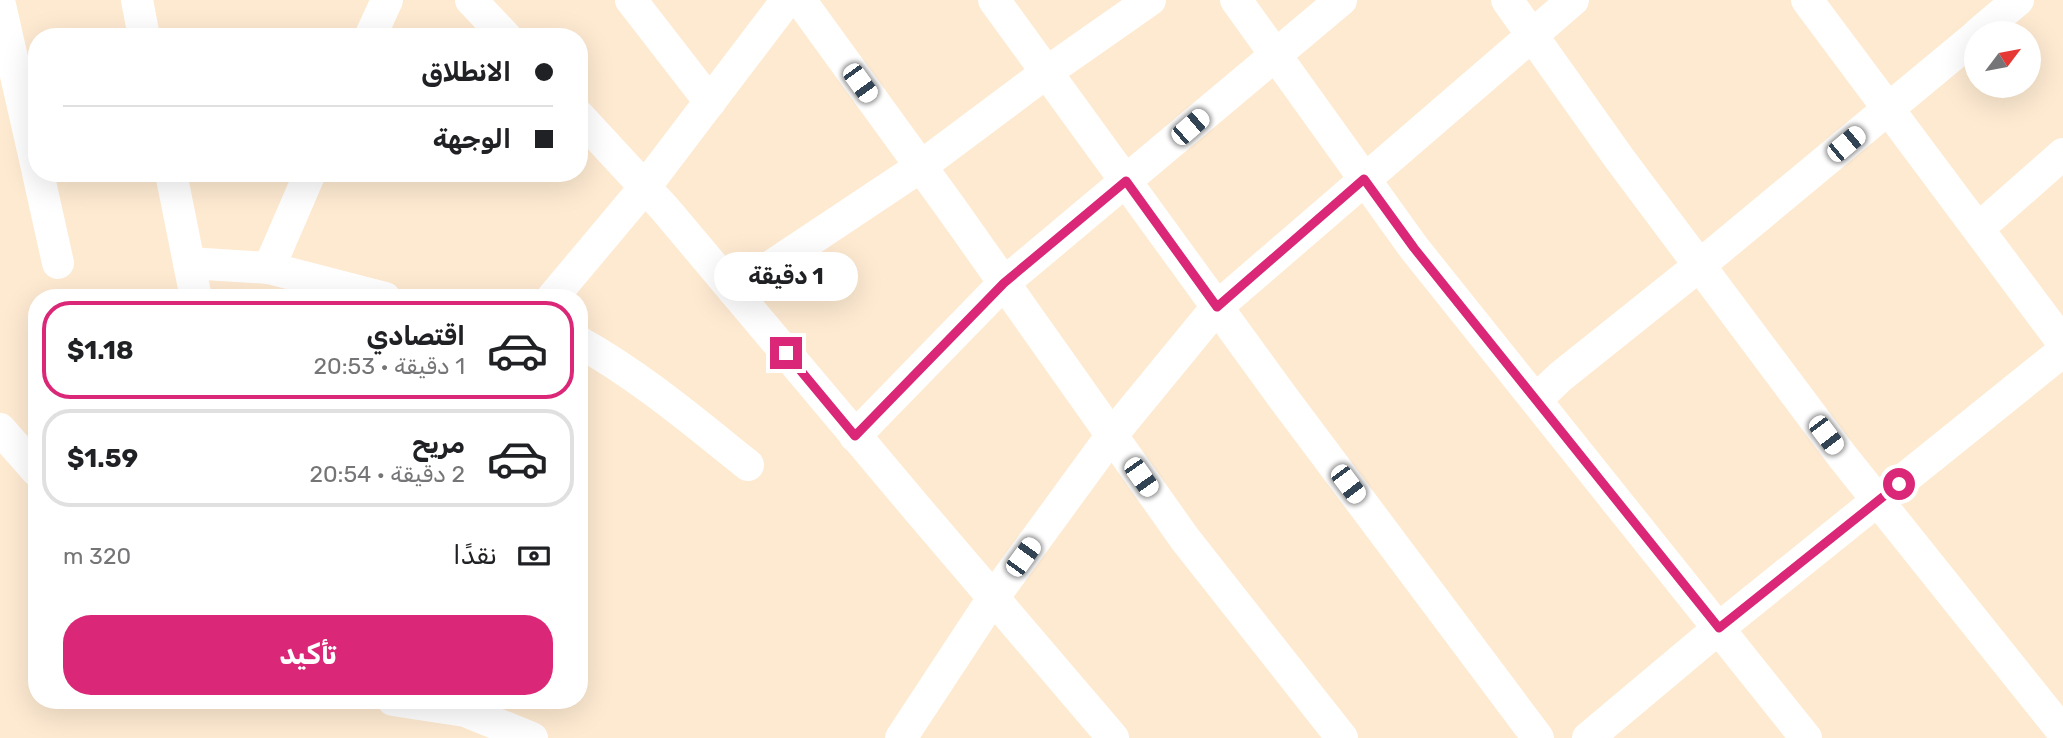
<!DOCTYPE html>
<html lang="ar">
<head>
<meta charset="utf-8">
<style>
  :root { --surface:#fff; --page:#f6f6f6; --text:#202124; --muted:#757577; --line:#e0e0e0; --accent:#db2777 }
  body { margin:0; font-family:Rubik,Cairo,sans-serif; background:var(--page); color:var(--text); direction:rtl; height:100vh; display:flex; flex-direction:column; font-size:26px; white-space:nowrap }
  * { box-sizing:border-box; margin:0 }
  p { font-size:23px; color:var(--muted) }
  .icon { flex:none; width:38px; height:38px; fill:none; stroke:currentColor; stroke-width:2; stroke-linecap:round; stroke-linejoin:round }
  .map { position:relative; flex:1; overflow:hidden; direction:ltr }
  .side { position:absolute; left:28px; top:289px; width:560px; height:420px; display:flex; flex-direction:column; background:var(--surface); border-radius:28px; box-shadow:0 7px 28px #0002; direction:rtl }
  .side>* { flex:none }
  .top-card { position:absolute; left:28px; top:28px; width:560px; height:154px; border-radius:28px; box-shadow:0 7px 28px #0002; direction:rtl; display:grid; align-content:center; height:154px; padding:0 35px; background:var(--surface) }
  .needle { width:46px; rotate:58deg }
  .tools { position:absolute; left:1964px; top:21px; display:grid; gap:14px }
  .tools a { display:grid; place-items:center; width:77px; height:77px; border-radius:50%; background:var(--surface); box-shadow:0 7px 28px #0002; font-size:35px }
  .end { position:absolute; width:32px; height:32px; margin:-16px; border:9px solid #db2777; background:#fff; box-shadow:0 0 0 4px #fff }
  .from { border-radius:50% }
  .bubble { position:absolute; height:49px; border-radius:24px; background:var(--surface); box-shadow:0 7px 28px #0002; font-size:23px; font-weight:700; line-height:49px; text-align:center; direction:rtl }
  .car { position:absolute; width:21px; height:42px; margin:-21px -10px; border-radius:9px; box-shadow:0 0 5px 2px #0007; background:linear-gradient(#fff 24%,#345 0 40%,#fff 0 76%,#345 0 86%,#fff 0) }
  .top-card b { display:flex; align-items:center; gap:24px; height:66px; font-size:26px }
  .top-card b+b { border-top:2px solid var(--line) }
  .top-card i { width:18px; height:18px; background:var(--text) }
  ul { padding:12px 0 0; list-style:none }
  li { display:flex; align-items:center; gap:21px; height:98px; margin:0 14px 10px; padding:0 21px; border:4px solid var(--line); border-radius:28px }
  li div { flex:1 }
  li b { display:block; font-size:26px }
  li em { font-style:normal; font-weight:700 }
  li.on { border-color:var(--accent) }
  li>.icon { width:63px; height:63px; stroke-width:1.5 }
  .pay { display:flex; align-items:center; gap:18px; height:77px; padding:0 35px; font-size:26px }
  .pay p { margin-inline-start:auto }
  .button { display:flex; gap:14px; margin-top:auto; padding:14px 35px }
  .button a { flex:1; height:80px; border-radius:28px; background:var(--accent); color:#fff; font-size:28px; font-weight:700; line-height:80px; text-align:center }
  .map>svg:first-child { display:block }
</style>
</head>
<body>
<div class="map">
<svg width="2063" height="738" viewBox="0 0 2063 738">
  <rect width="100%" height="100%" fill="#feead1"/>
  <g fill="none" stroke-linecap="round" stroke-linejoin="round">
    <g stroke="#fff" stroke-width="32">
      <polyline points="137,0 144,37"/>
      <polyline points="471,0 506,37"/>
      <polyline points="631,0 710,102"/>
      <polyline points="800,0 951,208 1185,539 1342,738"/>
      <polyline points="994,0 1284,399 1538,738"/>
      <polyline points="1236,0 1414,248 1806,738"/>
      <polyline points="1507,0 1619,158 1842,456 2063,732"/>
      <polyline points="1807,0 2063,343"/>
      <polyline points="0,5 37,168"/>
      <polyline points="1979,33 2018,0"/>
      <polyline points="370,37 387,0"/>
      <polyline points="579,116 665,209 920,512 1113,738"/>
      <polyline points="38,173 58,263"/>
      <polyline points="171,173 196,298"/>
      <polyline points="1979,228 2063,154"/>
      <polyline points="189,263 269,268 385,298"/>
      <polyline points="269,268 310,173"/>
      <polyline points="734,291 920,167 1047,72 1150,0"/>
      <polyline points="552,298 645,187 787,0"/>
      <path d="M579 342C640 376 694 422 748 465"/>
      <polyline points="1536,400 1560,377 1700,265 1976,36"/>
      <polyline points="0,429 37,471"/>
      <polyline points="855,436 1004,283 1341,0"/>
      <polyline points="393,700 465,711 532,738"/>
      <polyline points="901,738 993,598 1112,435 1217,307 1573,0"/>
      <polyline points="1588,738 1719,628 2063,351"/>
    </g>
  </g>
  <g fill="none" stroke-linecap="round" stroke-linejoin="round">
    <polyline stroke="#db2777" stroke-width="9" points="786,353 855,436 1004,283 1126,181 1217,307 1364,179 1414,248 1719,628 1899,484"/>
  </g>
</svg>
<div class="tools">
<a><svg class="needle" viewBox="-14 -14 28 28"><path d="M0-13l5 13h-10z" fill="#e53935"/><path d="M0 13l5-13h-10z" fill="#757577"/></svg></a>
</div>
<i class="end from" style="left:1899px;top:484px"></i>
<i class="end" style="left:786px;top:353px"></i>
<div class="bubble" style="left:714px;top:252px;width:144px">1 دقيقة</div>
<i class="car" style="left:860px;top:83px;rotate:144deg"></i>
<i class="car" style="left:1190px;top:127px;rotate:49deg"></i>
<i class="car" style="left:1846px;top:144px;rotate:50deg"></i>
<i class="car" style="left:1826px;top:435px;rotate:143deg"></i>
<i class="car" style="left:1141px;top:477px;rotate:145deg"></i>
<i class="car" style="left:1348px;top:484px;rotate:143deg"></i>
<i class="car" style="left:1023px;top:557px;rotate:36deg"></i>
<div class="top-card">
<b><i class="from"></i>الانطلاق</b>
<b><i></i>الوجهة</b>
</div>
<section class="side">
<ul>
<li class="on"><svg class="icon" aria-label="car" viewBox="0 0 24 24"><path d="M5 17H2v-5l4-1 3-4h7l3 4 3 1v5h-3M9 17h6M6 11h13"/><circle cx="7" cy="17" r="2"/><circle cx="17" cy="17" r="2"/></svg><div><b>اقتصادي</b><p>1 دقيقة · 20:53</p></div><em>$1.18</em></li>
<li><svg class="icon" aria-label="car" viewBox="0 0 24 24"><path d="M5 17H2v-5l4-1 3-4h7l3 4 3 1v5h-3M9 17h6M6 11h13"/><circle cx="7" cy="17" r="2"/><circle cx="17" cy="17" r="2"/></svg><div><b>مريح</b><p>2 دقيقة · 20:54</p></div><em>$1.59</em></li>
</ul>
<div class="pay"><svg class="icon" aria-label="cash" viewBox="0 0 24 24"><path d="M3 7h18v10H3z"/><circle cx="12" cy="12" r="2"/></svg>نقدًا<p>320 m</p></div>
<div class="button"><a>تأكيد</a></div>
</section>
</div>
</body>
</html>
